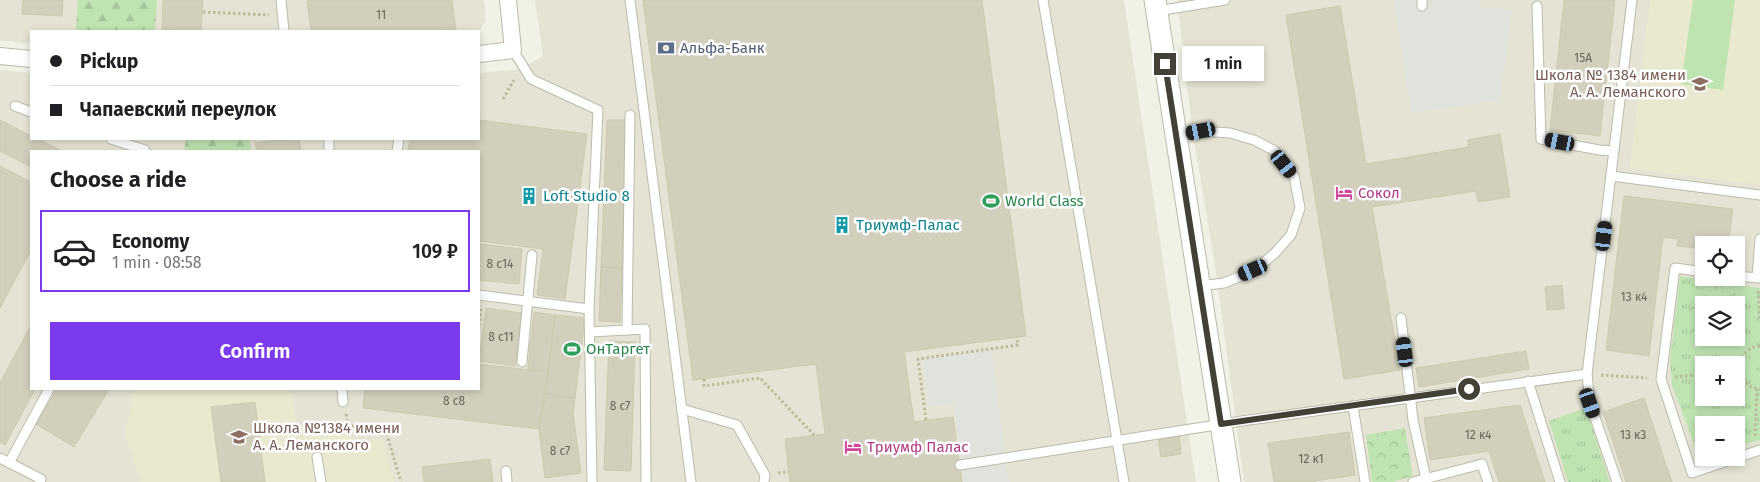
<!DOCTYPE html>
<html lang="en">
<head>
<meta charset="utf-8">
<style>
  :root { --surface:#fff; --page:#f2f2f2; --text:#202124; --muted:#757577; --line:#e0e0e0; --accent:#7c3aed }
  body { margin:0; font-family:"Fira Sans",sans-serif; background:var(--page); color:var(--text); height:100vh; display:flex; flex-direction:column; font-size:19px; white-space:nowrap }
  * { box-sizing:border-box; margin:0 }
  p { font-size:16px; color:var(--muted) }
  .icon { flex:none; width:28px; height:28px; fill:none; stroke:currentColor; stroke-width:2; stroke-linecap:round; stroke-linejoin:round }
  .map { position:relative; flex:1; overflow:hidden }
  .details { position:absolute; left:30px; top:150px; width:450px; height:240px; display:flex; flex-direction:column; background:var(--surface); border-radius:0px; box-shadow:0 2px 8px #0003 }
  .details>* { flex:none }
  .guide { position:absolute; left:30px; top:30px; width:450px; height:110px; border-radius:0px; box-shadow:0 2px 8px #0003; display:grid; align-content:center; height:110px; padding:0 20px; background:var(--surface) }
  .fabs { position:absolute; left:1695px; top:236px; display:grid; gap:10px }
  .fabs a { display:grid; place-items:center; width:50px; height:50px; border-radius:0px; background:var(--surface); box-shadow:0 2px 8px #0003; font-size:25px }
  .end { position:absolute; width:22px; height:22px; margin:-11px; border:6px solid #434135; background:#fff; box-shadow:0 0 0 2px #fff }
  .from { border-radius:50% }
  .bubble { position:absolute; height:35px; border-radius:0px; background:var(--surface); box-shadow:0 2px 8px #0003; font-size:16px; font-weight:600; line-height:35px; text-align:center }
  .car { position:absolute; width:15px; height:30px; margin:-15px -8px; border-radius:6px; box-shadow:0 0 4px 1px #0007; background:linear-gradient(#222 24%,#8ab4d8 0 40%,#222 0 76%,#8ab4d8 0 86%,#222 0) }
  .guide b { display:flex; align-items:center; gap:18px; height:48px; font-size:19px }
  .guide b+b { border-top:1px solid var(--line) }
  .guide i { width:12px; height:12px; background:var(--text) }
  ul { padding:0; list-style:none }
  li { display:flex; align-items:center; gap:15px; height:82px; margin:0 10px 8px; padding:0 10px; border:2px solid transparent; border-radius:0px }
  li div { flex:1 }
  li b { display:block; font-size:19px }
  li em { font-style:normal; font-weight:600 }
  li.selected { border-color:var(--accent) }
  li>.icon { width:45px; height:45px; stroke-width:1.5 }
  h2 { padding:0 20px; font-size:22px; line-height:60px }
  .primary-button { display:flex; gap:10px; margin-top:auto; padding:10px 20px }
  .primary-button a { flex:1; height:58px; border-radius:0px; background:var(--accent); color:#fff; font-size:20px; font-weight:600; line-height:58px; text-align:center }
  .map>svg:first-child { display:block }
</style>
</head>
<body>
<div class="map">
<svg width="1760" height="482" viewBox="0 0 1760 482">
  <defs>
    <pattern id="grass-tufts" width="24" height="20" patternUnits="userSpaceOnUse" patternTransform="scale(1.25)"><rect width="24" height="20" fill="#bfe3b1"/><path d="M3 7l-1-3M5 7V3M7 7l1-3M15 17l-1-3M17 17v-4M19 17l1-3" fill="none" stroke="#a5c499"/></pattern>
    <pattern id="forest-firs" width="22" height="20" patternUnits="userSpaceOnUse" patternTransform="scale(1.25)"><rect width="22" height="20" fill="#bfe3b1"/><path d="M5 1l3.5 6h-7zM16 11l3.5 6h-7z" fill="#a5c499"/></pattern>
    <pattern id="park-crowns" width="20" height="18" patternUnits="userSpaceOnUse" patternTransform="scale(1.25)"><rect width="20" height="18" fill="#bfe3b1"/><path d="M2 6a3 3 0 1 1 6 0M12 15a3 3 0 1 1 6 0" fill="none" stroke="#a5c499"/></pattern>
  </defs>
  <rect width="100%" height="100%" fill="#f1f1e5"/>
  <g fill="#e5e4d4" fill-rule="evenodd">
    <polygon points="0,0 484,0 486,20 479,31 31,31 31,44 0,40"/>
    <path d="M535 0H1124L1196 482H0V70L31 73V139H479V73L521 69 543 56ZM31 151H479V389H31Z"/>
    <path d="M1177 0H1760V482H1244L1216 272 1192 128ZM1704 245H1736V278H1704ZM1704 305H1736V338H1704ZM1704 365H1736V398H1704ZM1704 425H1736V458H1704Z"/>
  </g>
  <g fill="#e9e9d0">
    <polygon points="1650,0 1760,0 1760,185 1630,168"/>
    <polygon points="134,389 290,389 297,423 351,434 355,442 382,438 394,482 141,482 125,435"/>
  </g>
  <g fill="url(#grass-tufts)" fill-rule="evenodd">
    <path d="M1680 276 1760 288V440L1736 447V425H1704V456L1699 457 1672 385 1670 359ZM1704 305H1736V338H1704ZM1704 365H1736V398H1704Z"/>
    <polygon points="1586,408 1610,482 1568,482 1549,421"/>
  </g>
  <g fill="url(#forest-firs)">
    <polygon points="78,0 157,0 155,31 76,30"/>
    <polygon points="186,139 253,139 250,139 251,151 184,151"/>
  </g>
  <g fill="url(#park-crowns)">
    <polygon points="1693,281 1733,285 1731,305 1704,305 1704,338 1717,338 1715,350 1686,347"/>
    <polygon points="1405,428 1413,476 1393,482 1372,482 1366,435"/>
  </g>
  <polygon fill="#bfe3b1" points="1693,0 1735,0 1723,90 1681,84"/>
  <g fill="#e2e2dd">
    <polygon points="1394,0 1479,0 1481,8 1512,9 1500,100 1411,113"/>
    <polygon points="991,350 1009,482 964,482 954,404 929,407 923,359"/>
  </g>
  <g fill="#d2cfbc" stroke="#ccc9af">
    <polygon points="23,0 63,0 62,16 22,14"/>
    <polygon points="163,0 203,0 201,31 181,31 162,29"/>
    <polygon points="315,0 452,0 456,29 435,31 311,31 307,1"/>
    <polygon points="643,0 982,0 1026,336 904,352 914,422 953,417 962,482 790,482 785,439 825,434 816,364 693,380"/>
    <polygon points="1564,0 1615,0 1600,136 1550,130"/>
    <polygon points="1340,6 1366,164 1469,147 1468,140 1500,134 1510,197 1478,202 1476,191 1372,207 1400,370 1344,379 1286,15"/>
    <polygon points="0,120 31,136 31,139 38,139 62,151 31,151 31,167 0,151"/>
    <polygon points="479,120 587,134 565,299 537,295 543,249 479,241 479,151 408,151 410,139 479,139"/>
    <polygon points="607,120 628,120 622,268 601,267"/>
    <polygon points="289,139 299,139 301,151 257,151 255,143"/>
    <polygon points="0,166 31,182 31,250 0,308"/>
    <polygon points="1624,196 1733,209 1728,245 1704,245 1704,249 1677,246 1678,239 1663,237 1649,356 1606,350"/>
    <polygon points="479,244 522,249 519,284 479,280"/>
    <polygon points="601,267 622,268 620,322 599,321"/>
    <polygon points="1562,285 1564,309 1547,310 1545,287"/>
    <polygon points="486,308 522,313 515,366 479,361"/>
    <polygon points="534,312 555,315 548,372 528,369"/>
    <polygon points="555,315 585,318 575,398 546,394"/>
    <polygon points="31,325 31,389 35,389 5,445 0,442 0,383"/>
    <polygon points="609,341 635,342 631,471 604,470"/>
    <polygon points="1526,351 1529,369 1419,387 1416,368"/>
    <polygon points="479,364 548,372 539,429 363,408 365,389 479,389"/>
    <polygon points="57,389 109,389 74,447 36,424"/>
    <polygon points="546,394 575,398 573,414 581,473 545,478 539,429"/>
    <polygon points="1644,398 1664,459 1672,482 1626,482 1603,412"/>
    <polygon points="255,402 265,482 221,482 211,407"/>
    <polygon points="1520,405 1545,482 1499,482 1489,451 1430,460 1424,418"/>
    <polygon points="1349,432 1355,475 1315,481 1315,482 1274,482 1268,443"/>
    <polygon points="1179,435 1181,454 1161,457 1158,438"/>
    <polygon points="490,459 493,482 424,482 422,467"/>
  </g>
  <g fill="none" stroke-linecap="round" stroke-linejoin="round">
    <g stroke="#bcbaa9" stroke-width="11">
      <g id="service">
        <polyline points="281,0 284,31"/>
        <polyline points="630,0 691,482"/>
        <polyline points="1043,0 1124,482"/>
        <polyline points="1422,0 1422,6"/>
        <polyline points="1537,6 1541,139 1599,150 1614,151"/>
        <polyline points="1157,11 1225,0"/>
        <polyline points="513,50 531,79 598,110 589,309 592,482"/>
        <polyline points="15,106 31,112"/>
        <polyline points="630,115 627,330 645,329 646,482"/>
        <polyline points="1176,136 1201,131 1230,133 1254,140 1275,151 1294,176 1300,208 1291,235 1274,254 1253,271 1224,283 1200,286"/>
        <polyline points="111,139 145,150"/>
        <polyline points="329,139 329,151"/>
        <polyline points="397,151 399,139"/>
        <polyline points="1611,176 1760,195"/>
        <polyline points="1704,272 1675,268 1661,379 1692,473 1760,450"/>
        <polyline points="1736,276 1760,278"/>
        <polyline points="1757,278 1760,239"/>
        <polyline points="479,295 589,309"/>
        <polyline points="1401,318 1413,420 1426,479"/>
        <polyline points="590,332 627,330"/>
        <polyline points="522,362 532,255"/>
        <polyline points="1587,374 1590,403 1617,482"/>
        <polyline points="1528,381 1560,482"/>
        <polyline points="342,389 343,402"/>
        <polyline points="1353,406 1365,482"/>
        <polyline points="682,409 737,425 765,475 764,482"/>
        <polyline points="317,457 321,482"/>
        <polyline points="0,458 41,479 40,482"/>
        <polyline points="9,463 49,389"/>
        <polyline points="960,465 1242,421 1587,374 1632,0"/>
        <polyline points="506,471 507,482"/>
        <polyline points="1413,482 1482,464 1488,482"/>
      </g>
    </g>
    <g stroke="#bcbaa9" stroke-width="18">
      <g id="minor">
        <polyline points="479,54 513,50 508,0"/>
        <polyline points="0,56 31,59"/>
      </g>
    </g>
    <g stroke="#bcbaa9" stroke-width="23">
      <polyline id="tertiary" points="1155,0 1230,482"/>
    </g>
    <g stroke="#bcba9b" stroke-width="3" stroke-dasharray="2.5 2.5" stroke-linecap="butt">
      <polyline points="203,12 269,15"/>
      <polyline points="503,99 514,80"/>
      <polyline points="1758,291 1760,321"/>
      <polyline points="479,326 481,309"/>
      <path d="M1760 346C1732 349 1732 386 1760 389"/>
      <polyline points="1601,375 1647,378"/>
      <polyline points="1675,377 1704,374"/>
      <polyline points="704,379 704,386 760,378 814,435"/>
      <polyline points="346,414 348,425 387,435 401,482"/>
      <polyline points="926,420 918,359 1018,345 1017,337"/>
      <polyline points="1755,436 1757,389"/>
      <polyline points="778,473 789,472"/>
    </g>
    <use href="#service" stroke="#fff" stroke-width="9"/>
    <use href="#minor" stroke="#fff" stroke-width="16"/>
    <use href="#tertiary" stroke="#fff" stroke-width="21"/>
  </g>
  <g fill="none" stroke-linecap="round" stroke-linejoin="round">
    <polyline stroke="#434135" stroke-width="6" points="1165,64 1221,424 1469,389"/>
  </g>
  <defs>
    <g id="bank-bare" transform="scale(1.35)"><path d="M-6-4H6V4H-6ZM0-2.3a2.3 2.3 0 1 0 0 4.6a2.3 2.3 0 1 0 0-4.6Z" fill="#5c6f8a" stroke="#fff" stroke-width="2.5" paint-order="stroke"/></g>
    <g id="school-bare" transform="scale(1.35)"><path d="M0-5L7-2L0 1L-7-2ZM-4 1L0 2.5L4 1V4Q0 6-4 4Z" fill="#8d6e63" stroke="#fff" stroke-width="2.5" paint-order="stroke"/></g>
    <g id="hotel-bare" transform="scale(1.35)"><path d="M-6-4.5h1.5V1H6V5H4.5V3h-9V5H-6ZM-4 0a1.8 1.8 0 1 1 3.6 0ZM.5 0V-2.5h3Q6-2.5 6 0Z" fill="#d1479c" stroke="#fff" stroke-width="2.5" paint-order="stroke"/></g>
    <g id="building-bare" transform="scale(1.35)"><path d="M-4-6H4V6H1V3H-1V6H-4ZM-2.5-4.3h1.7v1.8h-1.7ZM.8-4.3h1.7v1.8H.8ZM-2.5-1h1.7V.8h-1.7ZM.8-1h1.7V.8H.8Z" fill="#0f9aa8" stroke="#fff" stroke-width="2.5" paint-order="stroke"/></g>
    <g id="stadium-bare" transform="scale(1.35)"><path d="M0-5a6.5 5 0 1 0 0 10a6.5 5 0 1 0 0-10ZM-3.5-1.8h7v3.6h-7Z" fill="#2e9e5b" stroke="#fff" stroke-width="2.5" paint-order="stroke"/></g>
  </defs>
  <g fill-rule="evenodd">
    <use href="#bank-bare" x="666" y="48"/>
    <use href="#school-bare" x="1700" y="84"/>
    <use href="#hotel-bare" x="1344" y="193"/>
    <use href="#building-bare" x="529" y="196"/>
    <use href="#stadium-bare" x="991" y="201"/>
    <use href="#building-bare" x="842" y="225"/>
    <use href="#stadium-bare" x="572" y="349"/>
    <use href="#school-bare" x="239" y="437"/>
    <use href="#hotel-bare" x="853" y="447"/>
  </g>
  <g text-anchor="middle" stroke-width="5" stroke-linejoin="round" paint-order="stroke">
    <g font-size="12" fill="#676457">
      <text x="381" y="19">11</text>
      <text x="1583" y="62">15А</text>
      <text x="500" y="268">8 с14</text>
      <text x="1634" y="301">13 к4</text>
      <text x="501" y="341">8 с11</text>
      <text x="454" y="405">8 с8</text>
      <text x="620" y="410">8 с7</text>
      <text x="1478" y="439">12 к4</text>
      <text x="1633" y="439">13 к3</text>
      <text x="560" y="455">8 с7</text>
      <text x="1311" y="463">12 к1</text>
    </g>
    <g font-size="15" fill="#4e5e75" stroke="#fff" text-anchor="start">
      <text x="680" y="53">Альфа-Банк</text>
    </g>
    <g font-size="15" fill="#785e54" stroke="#fff" text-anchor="end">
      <text x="1686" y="80">Школа № 1384 имени<tspan x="1686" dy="17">А. А. Леманского</tspan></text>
      <text x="253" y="433" text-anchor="start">Школа №1384 имени<tspan x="253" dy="17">А. А. Леманского</tspan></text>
    </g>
    <g font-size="15" fill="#b23c85" stroke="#fff" text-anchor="start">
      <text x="1358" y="198">Сокол</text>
      <text x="867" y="452">Триумф Палас</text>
    </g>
    <g font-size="15" fill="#0d838f" stroke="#fff" text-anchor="start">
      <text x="543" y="201">Loft Studio 8</text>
      <text x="856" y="230">Триумф-Палас</text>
    </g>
    <g font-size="15" fill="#27864d" stroke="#fff" text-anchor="start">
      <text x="1005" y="206">World Class</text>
      <text x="586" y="354">ОнТаргет</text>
    </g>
  </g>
</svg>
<div class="fabs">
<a><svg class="icon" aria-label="locate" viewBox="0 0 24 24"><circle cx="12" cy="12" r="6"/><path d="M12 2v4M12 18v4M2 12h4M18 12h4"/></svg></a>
<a><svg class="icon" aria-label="layers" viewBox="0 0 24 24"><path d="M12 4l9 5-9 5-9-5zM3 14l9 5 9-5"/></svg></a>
<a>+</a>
<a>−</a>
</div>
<i class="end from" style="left:1469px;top:389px"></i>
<i class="end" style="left:1165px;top:64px"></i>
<div class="bubble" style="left:1182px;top:46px;width:82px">1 min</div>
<i class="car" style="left:1201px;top:131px;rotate:259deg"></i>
<i class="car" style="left:1560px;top:142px;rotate:281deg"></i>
<i class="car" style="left:1284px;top:164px;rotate:141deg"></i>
<i class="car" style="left:1604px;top:236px;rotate:7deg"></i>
<i class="car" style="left:1253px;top:270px;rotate:247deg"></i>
<i class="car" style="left:1405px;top:352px;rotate:353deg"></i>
<i class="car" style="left:1590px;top:403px;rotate:161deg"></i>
<div class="guide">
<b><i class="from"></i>Pickup</b>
<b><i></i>Чапаевский переулок</b>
</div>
<section class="details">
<h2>Choose a ride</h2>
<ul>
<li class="selected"><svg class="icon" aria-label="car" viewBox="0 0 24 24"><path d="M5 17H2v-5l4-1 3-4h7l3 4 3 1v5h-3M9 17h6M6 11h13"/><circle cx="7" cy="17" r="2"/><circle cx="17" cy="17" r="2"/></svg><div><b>Economy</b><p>1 min · 08:58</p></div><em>109 ₽</em></li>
</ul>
<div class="primary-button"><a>Confirm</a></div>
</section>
</div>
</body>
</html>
